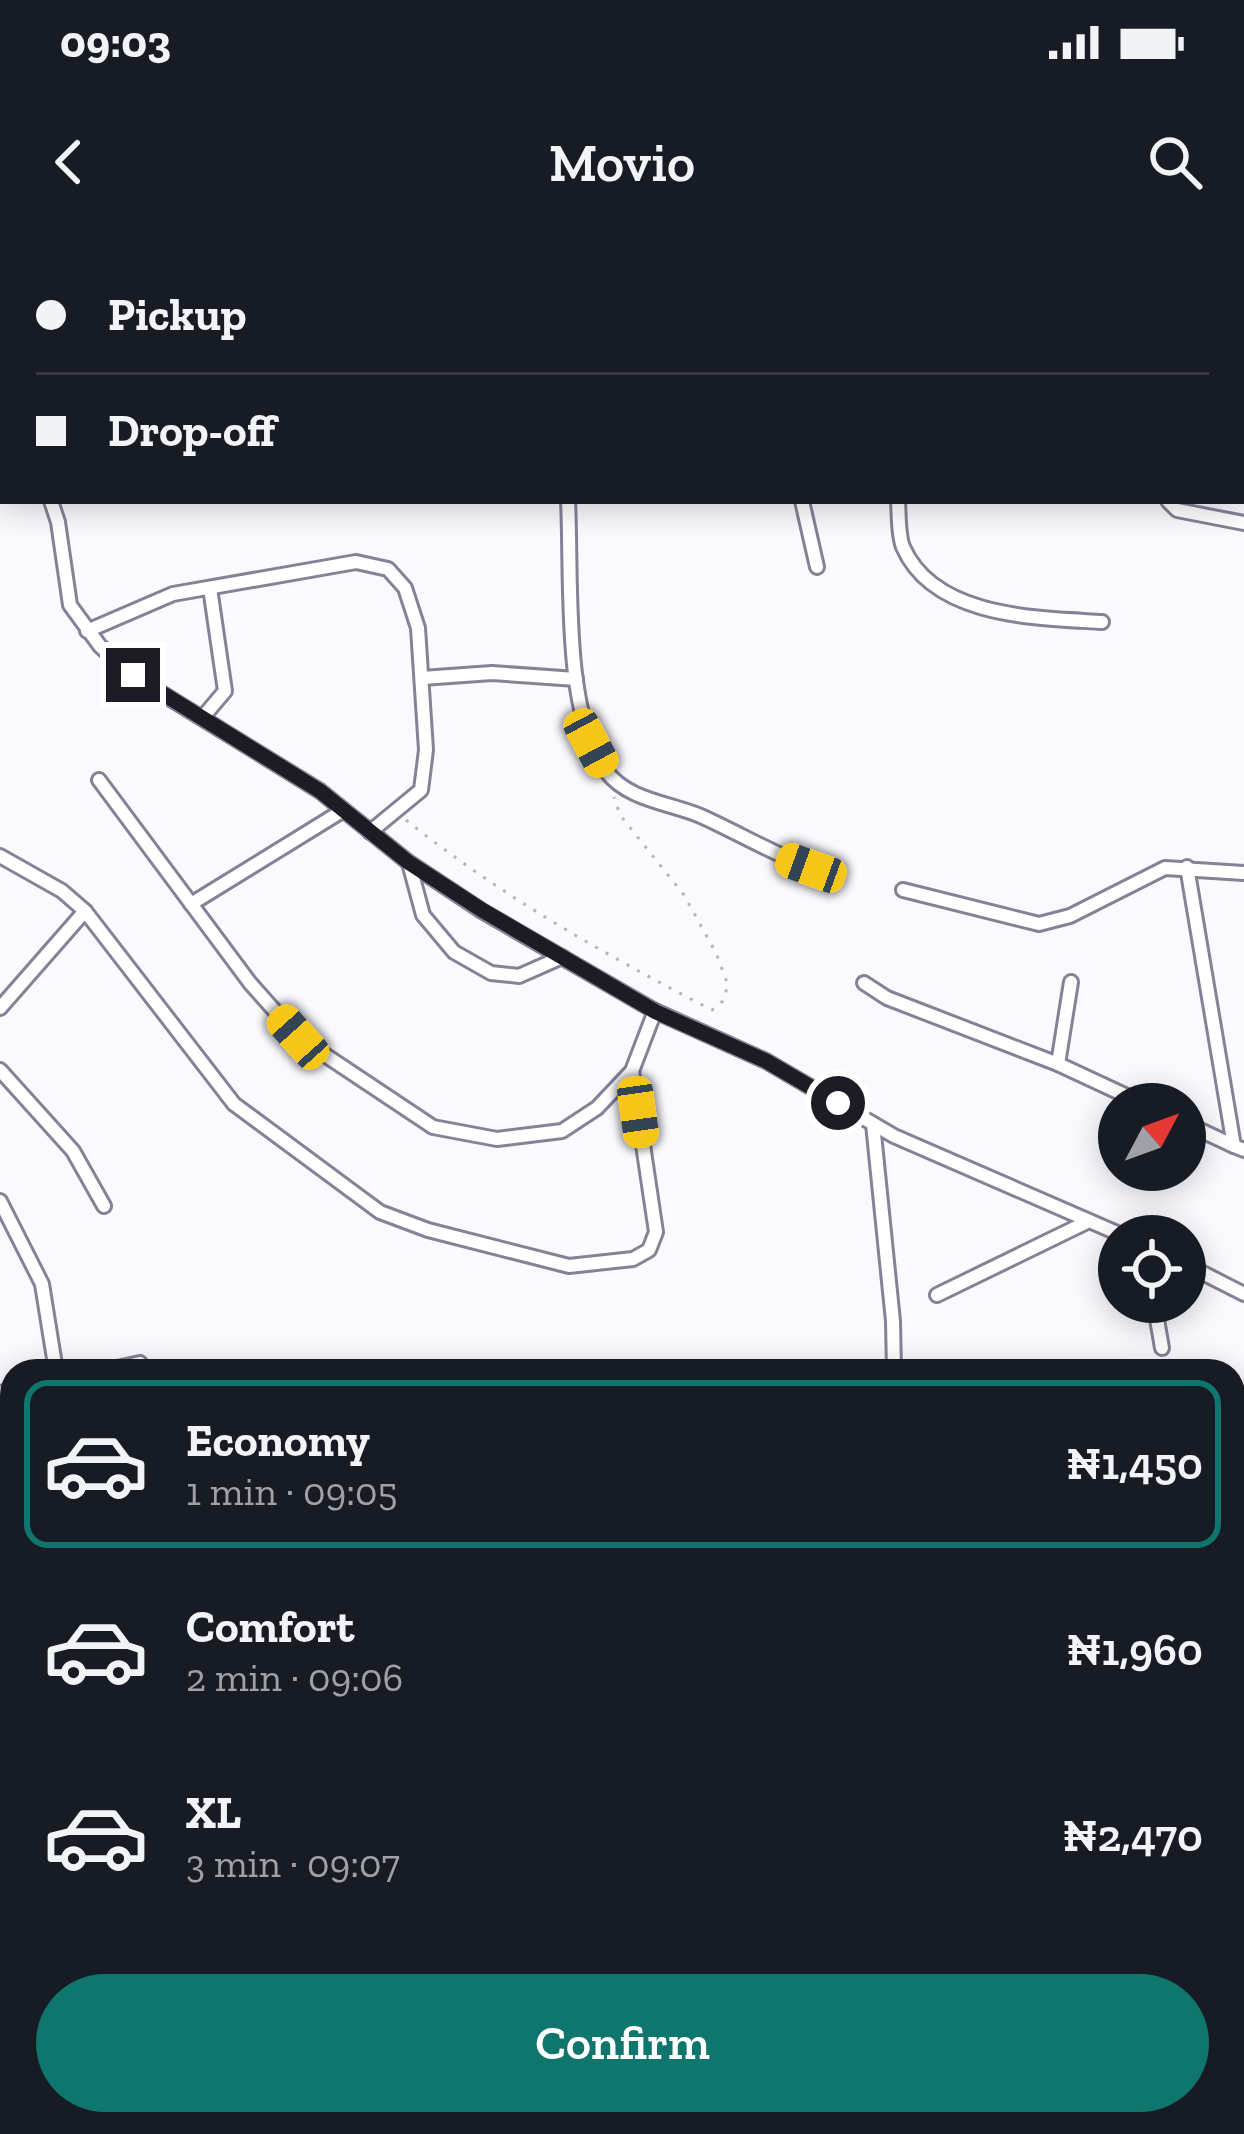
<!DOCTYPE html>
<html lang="en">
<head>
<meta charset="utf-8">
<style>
  :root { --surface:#171b24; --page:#20242c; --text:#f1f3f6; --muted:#9ea1a6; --line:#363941; --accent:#0f766e }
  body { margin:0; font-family:"Zilla Slab",serif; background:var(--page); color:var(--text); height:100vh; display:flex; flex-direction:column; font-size:45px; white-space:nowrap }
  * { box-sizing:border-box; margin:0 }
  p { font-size:39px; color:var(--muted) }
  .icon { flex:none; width:66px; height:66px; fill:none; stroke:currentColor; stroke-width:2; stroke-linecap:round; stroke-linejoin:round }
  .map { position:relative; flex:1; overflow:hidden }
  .details { position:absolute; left:0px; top:1119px; width:1245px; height:777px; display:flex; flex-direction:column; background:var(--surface); border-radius:36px 36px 0 0; box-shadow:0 6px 30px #0003 }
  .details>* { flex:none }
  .guide { position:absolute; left:0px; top:0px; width:1245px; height:264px; box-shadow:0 6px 30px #0003; display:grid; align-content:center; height:264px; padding:0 36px; background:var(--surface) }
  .needle { width:78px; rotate:49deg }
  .buttons { position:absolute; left:1098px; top:843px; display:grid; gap:24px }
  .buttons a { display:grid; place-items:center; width:108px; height:108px; border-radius:50%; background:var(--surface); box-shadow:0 6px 30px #0003; font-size:60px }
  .end { position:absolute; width:54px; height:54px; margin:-27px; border:15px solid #1d1c24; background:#fff; box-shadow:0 0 0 6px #fff }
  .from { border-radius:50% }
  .car { position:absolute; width:36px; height:72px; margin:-36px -18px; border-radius:15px; box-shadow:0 0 9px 3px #0007; background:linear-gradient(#f5c518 24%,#345 0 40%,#f5c518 0 76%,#345 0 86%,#f5c518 0) }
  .guide b { display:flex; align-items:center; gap:42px; height:114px; font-size:45px }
  .guide b+b { border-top:3px solid var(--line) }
  .guide i { width:30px; height:30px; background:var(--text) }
  ul { padding:21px 0 0; list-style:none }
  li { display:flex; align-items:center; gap:36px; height:168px; margin:0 24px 18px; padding:0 12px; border:6px solid transparent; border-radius:24px }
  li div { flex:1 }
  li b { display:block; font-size:45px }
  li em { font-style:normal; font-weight:600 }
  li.on { border-color:var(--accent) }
  li>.icon { width:108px; height:108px; stroke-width:1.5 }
  .action { display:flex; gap:24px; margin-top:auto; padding:24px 36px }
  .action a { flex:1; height:138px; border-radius:72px; background:var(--accent); color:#fff; font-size:48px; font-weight:600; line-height:138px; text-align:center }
  .status { display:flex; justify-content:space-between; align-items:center; height:84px; padding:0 60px; background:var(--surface); direction:ltr }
  .status svg { height:33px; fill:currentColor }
  header { display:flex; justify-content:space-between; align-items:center; height:156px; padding:0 36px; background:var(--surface); font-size:54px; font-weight:600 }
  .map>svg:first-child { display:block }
</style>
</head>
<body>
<div class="status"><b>09:03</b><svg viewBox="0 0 49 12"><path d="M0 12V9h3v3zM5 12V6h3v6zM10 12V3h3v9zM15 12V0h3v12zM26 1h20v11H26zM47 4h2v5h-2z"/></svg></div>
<header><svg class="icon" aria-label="back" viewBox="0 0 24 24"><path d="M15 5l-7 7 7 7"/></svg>Movio<svg class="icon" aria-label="search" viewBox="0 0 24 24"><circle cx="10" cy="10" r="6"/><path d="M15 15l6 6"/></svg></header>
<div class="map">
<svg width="1244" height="1894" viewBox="0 0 1244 1894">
  <rect width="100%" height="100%" fill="#f9f9fe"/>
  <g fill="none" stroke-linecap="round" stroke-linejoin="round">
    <g stroke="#858297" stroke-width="18">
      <g id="street">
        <polyline points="652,0 654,3"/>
        <polyline points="875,0 875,3"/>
        <polyline points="66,3 71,0"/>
        <polyline points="1063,3 1063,0"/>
        <polyline points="0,29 3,28"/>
        <polyline points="0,224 3,224"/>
        <polyline points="51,261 58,282 70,365 100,406 132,435 320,551 408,622 482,671 655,771 766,821 894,896 1124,996"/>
        <path d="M568 261C572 334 562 472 606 531 628 561 672 563 703 577 740 594 774 614 811 628"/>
        <polyline points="802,261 817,327"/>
        <path d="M898 261C899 275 898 294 903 307 934 378 1037 378 1102 382"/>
        <polyline points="1168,261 1177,270 1244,283"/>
        <polyline points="87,391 173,354 356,322 388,329 405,348 418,388 426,510 421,550 370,592"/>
        <polyline points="422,438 492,433 576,439"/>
        <polyline points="203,477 225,451 210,348"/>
        <polyline points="99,540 250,743 298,797 433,887 497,899 562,891 597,868 632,831 655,771"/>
        <polyline points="0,616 62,651 85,671 234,864 380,972 428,990 569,1026 633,1019 649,1010 656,992 632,831"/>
        <polyline points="409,623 423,675 454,712 491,733 519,736 562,717"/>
        <polyline points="1187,627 1234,906 1244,910"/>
        <polyline points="903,650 1039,684 1070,676 1165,628 1244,633"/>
        <polyline points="191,664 342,571"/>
        <polyline points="864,743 887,758 1058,824 1144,864"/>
        <polyline points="0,768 85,671"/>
        <polyline points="1058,824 1071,742"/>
        <polyline points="0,830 73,911 104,966"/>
        <polyline points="1185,883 1234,906"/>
        <polyline points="873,884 893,1081 894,1131"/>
        <polyline points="0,961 42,1044 56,1131"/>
        <polyline points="1185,1024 1244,1054"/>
        <polyline points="937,1055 1089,981"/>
        <polyline points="1154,1062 1162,1108"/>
        <polyline points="103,1131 140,1123"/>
        <polyline points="0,1153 12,1150"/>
        <polyline points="1233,1166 1244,1164"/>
        <polyline points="0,1313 12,1309"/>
        <polyline points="1233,1339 1244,1338"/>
        <polyline points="0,1483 12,1485"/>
        <polyline points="0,1688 12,1652"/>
        <polyline points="1233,1702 1244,1699"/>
        <polyline points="0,1812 12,1807"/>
        <polyline points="1233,1859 1244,1858"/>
        <polyline points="0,1864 1,1894"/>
        <polyline points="186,1884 206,1894"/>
        <polyline points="387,1884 400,1894"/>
        <polyline points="610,1884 627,1894"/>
        <polyline points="148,1894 165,1884"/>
        <polyline points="803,1894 804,1884"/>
        <polyline points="1020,1894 1035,1884"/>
      </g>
    </g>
    <path stroke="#b4b4ba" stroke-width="3" stroke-dasharray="3 9" stroke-linecap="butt" d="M406 580C501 656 604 714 712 770L723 761 728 745 716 713 684 655 620 575 614 557"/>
    <use href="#street" stroke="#fff" stroke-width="12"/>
  </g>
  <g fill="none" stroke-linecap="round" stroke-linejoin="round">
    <polyline stroke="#1d1c24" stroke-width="15" points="133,435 320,551 408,622 482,670 656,772 766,821 838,863"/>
  </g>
</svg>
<div class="buttons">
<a><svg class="needle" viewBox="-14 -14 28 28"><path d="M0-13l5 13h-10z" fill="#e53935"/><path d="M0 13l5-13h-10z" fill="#9ea1a6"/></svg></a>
<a><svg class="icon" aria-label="locate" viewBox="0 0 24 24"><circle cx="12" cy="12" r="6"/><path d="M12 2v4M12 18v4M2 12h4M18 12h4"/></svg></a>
</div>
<i class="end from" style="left:838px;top:863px"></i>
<i class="end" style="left:133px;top:435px"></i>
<i class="car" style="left:591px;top:503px;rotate:152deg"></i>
<i class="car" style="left:811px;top:628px;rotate:290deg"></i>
<i class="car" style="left:298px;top:797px;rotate:318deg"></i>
<i class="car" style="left:638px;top:872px;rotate:172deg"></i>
<div class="guide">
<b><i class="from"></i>Pickup</b>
<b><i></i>Drop-off</b>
</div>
<section class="details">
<ul>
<li class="on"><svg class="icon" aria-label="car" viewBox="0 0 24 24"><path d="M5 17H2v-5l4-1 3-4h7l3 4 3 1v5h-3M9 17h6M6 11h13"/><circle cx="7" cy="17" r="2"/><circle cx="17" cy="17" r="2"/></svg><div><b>Economy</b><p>1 min · 09:05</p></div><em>₦1,450</em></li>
<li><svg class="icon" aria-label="car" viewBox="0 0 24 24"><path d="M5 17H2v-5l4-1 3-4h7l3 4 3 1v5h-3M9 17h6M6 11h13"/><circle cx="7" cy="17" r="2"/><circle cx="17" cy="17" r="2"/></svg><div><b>Comfort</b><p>2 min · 09:06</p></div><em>₦1,960</em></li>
<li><svg class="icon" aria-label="car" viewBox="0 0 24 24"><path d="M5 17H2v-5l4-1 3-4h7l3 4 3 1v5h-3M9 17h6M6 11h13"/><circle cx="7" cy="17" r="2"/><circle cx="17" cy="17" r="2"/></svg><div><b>XL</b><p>3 min · 09:07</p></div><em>₦2,470</em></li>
</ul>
<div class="action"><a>Confirm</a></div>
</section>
</div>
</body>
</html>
